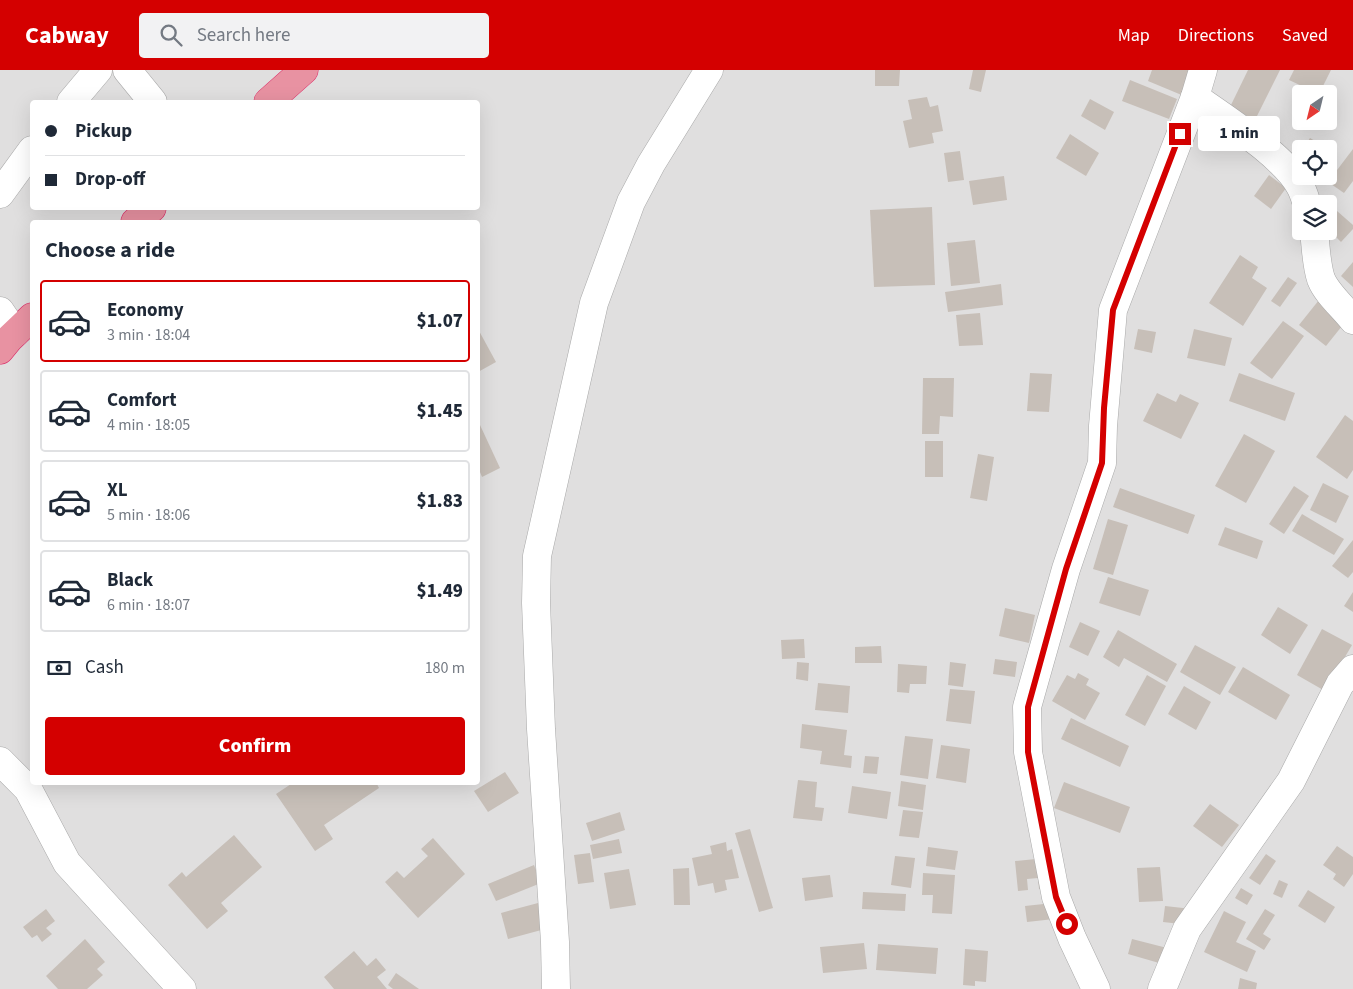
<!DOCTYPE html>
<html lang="en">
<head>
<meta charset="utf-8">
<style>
  :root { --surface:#fff; --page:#f2f2f3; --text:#1f2937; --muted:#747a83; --line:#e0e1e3; --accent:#d40000 }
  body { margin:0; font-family:"Source Sans 3",sans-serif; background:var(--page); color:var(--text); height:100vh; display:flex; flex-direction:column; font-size:19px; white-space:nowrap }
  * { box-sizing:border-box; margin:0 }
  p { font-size:16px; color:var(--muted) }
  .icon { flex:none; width:28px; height:28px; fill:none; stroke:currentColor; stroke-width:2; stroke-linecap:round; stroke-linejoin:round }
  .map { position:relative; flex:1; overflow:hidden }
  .sheet { position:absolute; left:30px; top:150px; width:450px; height:565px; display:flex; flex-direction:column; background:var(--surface); border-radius:5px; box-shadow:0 5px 20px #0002 }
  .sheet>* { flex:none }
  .top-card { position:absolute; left:30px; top:30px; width:450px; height:110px; border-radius:5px; box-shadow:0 5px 20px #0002; display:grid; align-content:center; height:110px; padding:0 15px; background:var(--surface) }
  .needle { width:32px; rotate:215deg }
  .buttons { position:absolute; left:1292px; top:15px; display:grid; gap:10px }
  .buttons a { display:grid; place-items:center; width:45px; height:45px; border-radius:5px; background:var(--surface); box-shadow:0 5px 20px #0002; font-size:25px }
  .end { position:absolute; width:22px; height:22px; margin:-11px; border:6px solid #d40000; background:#fff; box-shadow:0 0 0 2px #fff }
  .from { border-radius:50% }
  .bubble { position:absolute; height:35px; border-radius:5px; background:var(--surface); box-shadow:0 5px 20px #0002; font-size:16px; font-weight:800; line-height:35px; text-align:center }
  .top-card b { display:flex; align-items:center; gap:18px; height:48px; font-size:19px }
  .top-card b+b { border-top:1px solid var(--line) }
  .top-card i { width:12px; height:12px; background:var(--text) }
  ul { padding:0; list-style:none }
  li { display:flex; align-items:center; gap:15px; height:82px; margin:0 10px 8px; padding:0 5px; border:2px solid var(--line); border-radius:5px }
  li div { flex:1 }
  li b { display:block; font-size:19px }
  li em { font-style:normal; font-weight:800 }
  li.current { border-color:var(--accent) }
  li>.icon { width:45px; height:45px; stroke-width:1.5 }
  h2 { padding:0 15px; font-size:22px; line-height:60px }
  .pay { display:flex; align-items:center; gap:12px; height:55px; padding:0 15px; font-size:19px }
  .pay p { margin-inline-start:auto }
  .action { display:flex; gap:10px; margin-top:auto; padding:10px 15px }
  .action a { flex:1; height:58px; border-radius:5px; background:var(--accent); color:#fff; font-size:20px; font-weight:800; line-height:58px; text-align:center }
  header { display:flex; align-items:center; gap:30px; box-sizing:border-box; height:70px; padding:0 25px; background:var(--accent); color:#fff }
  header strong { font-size:24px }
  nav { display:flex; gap:28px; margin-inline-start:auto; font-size:18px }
  .search { width:350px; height:45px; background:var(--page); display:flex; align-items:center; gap:12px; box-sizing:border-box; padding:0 18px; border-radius:5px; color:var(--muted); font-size:19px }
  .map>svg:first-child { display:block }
</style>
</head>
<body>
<header>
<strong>Cabway</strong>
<div class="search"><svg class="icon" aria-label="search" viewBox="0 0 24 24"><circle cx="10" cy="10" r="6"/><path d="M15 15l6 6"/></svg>Search here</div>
<nav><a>Map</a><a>Directions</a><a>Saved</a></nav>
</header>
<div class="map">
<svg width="1353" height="919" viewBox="0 0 1353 919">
  <rect width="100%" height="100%" fill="#f2efe9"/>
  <path fill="#e0dfdf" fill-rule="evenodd" d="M0 0H1353V919H0ZM1301 24H1329V51H1301ZM32 32H478V138H32ZM1301 79H1329V106H1301ZM1301 134H1329V161H1301ZM32 152H478V712H32Z"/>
  <g fill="#c7bfb8">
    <polygon points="875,0 900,0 899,16 875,16"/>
    <polygon points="973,0 986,0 981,22 969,19"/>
    <polygon points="1152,0 1191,0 1184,26 1148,11"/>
    <polygon points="1248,0 1280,0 1255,50 1230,37"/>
    <polygon points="1294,0 1331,0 1319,24 1289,10"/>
    <polygon points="1130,10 1177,29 1169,49 1122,31"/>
    <polygon points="927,27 930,37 938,35 943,61 932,63 934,73 909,78 903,51 912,49 908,30"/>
    <polygon points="1090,29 1114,42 1105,60 1081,46"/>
    <polygon points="1070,64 1099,83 1086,106 1056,88"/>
    <polygon points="1310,68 1320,74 1317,78 1319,79 1303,79"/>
    <polygon points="1353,79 1353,111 1344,123 1328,112"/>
    <polygon points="960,81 964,110 948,112 944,83"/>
    <polygon points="1269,105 1286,118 1271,139 1254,126"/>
    <polygon points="1004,106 1007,130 973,135 969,111"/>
    <polygon points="932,137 935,215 874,217 870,140"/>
    <polygon points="1337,141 1353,155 1353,159 1341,172 1329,160 1329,151"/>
    <polygon points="975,170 980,213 951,216 947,173"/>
    <polygon points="1240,185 1258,197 1252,208 1267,218 1243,256 1209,233"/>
    <polygon points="1353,192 1353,217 1341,206"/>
    <polygon points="1288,207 1297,213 1280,237 1271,231"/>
    <polygon points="1001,214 1003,235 948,242 945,222"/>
    <polygon points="1319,230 1346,251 1326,276 1299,255"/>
    <polygon points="980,243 983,275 959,276 956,245"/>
    <polygon points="1283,251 1304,266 1272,309 1250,293"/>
    <polygon points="478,259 496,292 478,302"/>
    <polygon points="1138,259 1156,262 1152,283 1134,279"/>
    <polygon points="1194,259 1232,268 1225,296 1187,288"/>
    <polygon points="1030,303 1052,304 1049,342 1027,341"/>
    <polygon points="1239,303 1295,323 1285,351 1229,331"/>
    <polygon points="923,308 954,308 953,347 940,346 939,364 922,364"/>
    <polygon points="1157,323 1176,332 1180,324 1199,333 1181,369 1143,351"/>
    <polygon points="1345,345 1353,351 1353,400 1347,409 1316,387"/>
    <polygon points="480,355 500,398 482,407 478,397 478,357"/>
    <polygon points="1244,364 1275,381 1246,433 1215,416"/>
    <rect x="925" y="371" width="18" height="36"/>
    <polygon points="978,384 994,387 987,431 970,428"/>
    <polygon points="1323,413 1349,426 1336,453 1310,440"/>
    <polygon points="1294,416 1309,426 1284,464 1269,454"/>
    <polygon points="1120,418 1195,445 1188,464 1113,437"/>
    <polygon points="1302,444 1344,469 1334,485 1292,461"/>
    <polygon points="1108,449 1128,455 1113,505 1093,499"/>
    <polygon points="1225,457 1263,471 1257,489 1218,475"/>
    <polygon points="1353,470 1353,502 1348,508 1332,496"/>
    <polygon points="1108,507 1149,520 1140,546 1099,533"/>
    <polygon points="1353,522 1353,542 1344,536"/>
    <polygon points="1278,537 1308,555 1290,584 1261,565"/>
    <polygon points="1005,538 1035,545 1029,573 999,566"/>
    <polygon points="1080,552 1100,561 1088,586 1069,577"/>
    <polygon points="1322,559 1352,575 1325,621 1297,605"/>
    <polygon points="1118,560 1177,594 1167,612 1124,588 1119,597 1103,587"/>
    <polygon points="804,569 805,588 782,589 781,570"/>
    <polygon points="1195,575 1236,597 1220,625 1180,602"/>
    <polygon points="881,576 882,593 855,593 855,577"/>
    <polygon points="995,589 1017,592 1015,607 993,604"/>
    <polygon points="797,592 809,593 808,611 796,609"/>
    <polygon points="950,592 966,594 963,617 948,615"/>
    <polygon points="898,594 927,596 926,614 910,614 909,623 897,622"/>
    <polygon points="1243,597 1290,625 1276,650 1228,622"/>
    <polygon points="1078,603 1089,609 1086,615 1100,623 1085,650 1052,631 1067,605 1075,609"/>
    <polygon points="1147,605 1166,616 1145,656 1125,645"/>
    <polygon points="818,613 850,616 848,643 815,640"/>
    <polygon points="1184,616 1211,632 1196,660 1168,644"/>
    <polygon points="950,619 975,621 971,654 946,651"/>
    <polygon points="1071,648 1129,676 1120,697 1061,669"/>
    <polygon points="802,654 847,660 844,685 852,686 851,698 820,694 822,681 800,678"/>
    <polygon points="905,666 933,669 928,709 900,705"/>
    <polygon points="941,675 970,679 966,713 936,708"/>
    <polygon points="865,686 879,687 877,704 863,703"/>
    <polygon points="505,702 519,723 488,742 474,721"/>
    <polygon points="798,710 817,712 815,737 824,738 822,751 793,748"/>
    <polygon points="901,711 926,715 923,740 898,736"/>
    <polygon points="294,712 376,712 379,718 324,755 333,769 315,781 276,724"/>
    <polygon points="1064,712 1130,737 1120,763 1054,738"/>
    <polygon points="852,716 891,722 887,749 848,743"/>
    <polygon points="1210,734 1239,755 1222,777 1193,756"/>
    <polygon points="903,740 923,742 919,768 899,766"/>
    <polygon points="620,742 625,760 592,771 586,753"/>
    <polygon points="750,759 773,838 759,842 735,763"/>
    <polygon points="234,765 262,797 221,833 228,841 207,859 168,815 182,802 186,807"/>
    <polygon points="433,768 465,804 418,848 385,812 397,801 404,808 428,786 421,779"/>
    <polygon points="619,769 622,783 593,789 590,775"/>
    <polygon points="726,772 727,781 732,779 739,808 725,810 727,820 715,823 713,813 698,816 692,788 712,784 710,776"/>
    <polygon points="1337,776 1353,787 1353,804 1344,817 1333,809 1336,804 1323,795"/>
    <polygon points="928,777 958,781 955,800 926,796"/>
    <polygon points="590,783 594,812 578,814 574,785"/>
    <polygon points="1266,784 1276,791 1260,815 1249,808"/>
    <polygon points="895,786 915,788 911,818 891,815"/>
    <polygon points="1046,788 1049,819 1039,819 1038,808 1027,809 1028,820 1018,821 1015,791"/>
    <polygon points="534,795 541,813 496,831 488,814"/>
    <polygon points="1160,797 1163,831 1139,832 1137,798"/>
    <polygon points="689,798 690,835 674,835 673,799"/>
    <polygon points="629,799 636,835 610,839 604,803"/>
    <polygon points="923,803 955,805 952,844 932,843 933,825 922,825"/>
    <polygon points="830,805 833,827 805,831 802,808"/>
    <polygon points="1279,810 1288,814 1282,828 1273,824"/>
    <polygon points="1241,818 1253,825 1247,835 1235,828"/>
    <polygon points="1308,820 1335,837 1325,853 1298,836"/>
    <polygon points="863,822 906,824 905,841 862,839"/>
    <polygon points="538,833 545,859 508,869 501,843"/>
    <polygon points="1053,833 1054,849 1027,852 1025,836"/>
    <polygon points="1165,836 1192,839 1190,855 1163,852"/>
    <polygon points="46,839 55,851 46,858 52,864 42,872 37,865 32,868 23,857"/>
    <polygon points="1265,839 1275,845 1263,864 1271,869 1264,880 1246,869"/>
    <polygon points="1224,841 1246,852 1236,872 1256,881 1247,902 1204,882"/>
    <polygon points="85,869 105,892 97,899 103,905 87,919 58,919 46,906"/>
    <polygon points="1132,869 1171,879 1166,895 1128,884"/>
    <polygon points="864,873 867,899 823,903 820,877"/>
    <polygon points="878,874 938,878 936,904 876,900"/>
    <polygon points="965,879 988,881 986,912 975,911 975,916 963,915"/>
    <polygon points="354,881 367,896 376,888 386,900 377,907 387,919 334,919 324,907"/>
    <polygon points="396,903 419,919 393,919 388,915"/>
    <polygon points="1240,908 1257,913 1256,919 1238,919"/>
  </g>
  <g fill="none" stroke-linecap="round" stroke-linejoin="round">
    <g stroke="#a9a9a9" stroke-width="29">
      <g id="street">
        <polyline points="127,0 153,32"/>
        <path d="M1195 27C1224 48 1283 85 1300 116 1303 121 1305 128 1307 134"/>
        <polyline points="71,32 98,0"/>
        <polyline points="0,124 32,80"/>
        <path d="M1314 161C1316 177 1316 194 1321 209 1327 224 1343 237 1353 250"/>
        <polyline points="0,241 15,263"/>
        <polyline points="0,691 28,719 67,793 182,919"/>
        <polyline points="556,919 555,872 541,659 536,533 537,486 594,233 631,132 651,94 709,0"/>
        <polyline points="1096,919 1072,868 1056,827 1028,682 1027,637 1066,499 1102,393 1103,356 1113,240 1195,27 1203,0"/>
        <polyline points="1162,919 1187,859 1291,711 1340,614 1353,599"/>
      </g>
    </g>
    <g stroke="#dc2a67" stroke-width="29">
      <g id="highway">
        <polyline points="268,32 304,0"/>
        <polyline points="135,152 152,138"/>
        <polyline points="0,280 9,269 32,247"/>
      </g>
    </g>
    <use href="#street" stroke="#fff" stroke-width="28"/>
    <use href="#highway" stroke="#e892a2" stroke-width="28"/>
  </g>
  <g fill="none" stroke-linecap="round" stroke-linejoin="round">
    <polyline stroke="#d40000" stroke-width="6" points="1067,854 1056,827 1036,724 1028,682 1028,637 1066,499 1102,393 1104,338 1113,240 1180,64"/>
  </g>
</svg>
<div class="buttons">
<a><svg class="needle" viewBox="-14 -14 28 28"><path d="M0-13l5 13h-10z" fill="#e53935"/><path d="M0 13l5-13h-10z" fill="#747a83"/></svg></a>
<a><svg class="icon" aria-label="locate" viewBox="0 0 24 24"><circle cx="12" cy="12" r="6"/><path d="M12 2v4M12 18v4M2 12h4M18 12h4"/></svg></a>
<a><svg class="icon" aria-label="layers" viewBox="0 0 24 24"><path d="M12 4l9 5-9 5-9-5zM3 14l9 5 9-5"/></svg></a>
</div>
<i class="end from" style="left:1067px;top:854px"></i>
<i class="end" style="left:1180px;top:64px"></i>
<div class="bubble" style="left:1198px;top:46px;width:82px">1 min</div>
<div class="top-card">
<b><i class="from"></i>Pickup</b>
<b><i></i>Drop-off</b>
</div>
<section class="sheet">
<h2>Choose a ride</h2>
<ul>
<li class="current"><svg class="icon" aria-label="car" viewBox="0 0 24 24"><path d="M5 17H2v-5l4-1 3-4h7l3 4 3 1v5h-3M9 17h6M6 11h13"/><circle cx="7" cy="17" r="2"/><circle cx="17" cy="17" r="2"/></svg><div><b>Economy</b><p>3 min · 18:04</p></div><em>$1.07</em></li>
<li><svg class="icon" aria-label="car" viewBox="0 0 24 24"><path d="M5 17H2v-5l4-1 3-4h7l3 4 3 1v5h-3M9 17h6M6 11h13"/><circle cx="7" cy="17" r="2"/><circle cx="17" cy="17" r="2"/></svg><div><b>Comfort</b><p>4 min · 18:05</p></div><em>$1.45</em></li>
<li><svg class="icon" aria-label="car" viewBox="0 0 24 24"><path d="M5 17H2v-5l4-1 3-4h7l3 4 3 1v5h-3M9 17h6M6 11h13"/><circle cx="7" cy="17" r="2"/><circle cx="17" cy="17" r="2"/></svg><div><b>XL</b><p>5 min · 18:06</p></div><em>$1.83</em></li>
<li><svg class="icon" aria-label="car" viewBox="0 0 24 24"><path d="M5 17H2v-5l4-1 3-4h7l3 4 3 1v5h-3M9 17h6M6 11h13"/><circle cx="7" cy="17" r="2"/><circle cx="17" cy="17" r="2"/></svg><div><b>Black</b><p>6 min · 18:07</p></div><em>$1.49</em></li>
</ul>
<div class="pay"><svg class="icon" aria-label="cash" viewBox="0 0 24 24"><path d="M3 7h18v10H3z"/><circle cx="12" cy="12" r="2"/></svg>Cash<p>180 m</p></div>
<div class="action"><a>Confirm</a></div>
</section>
</div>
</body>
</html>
